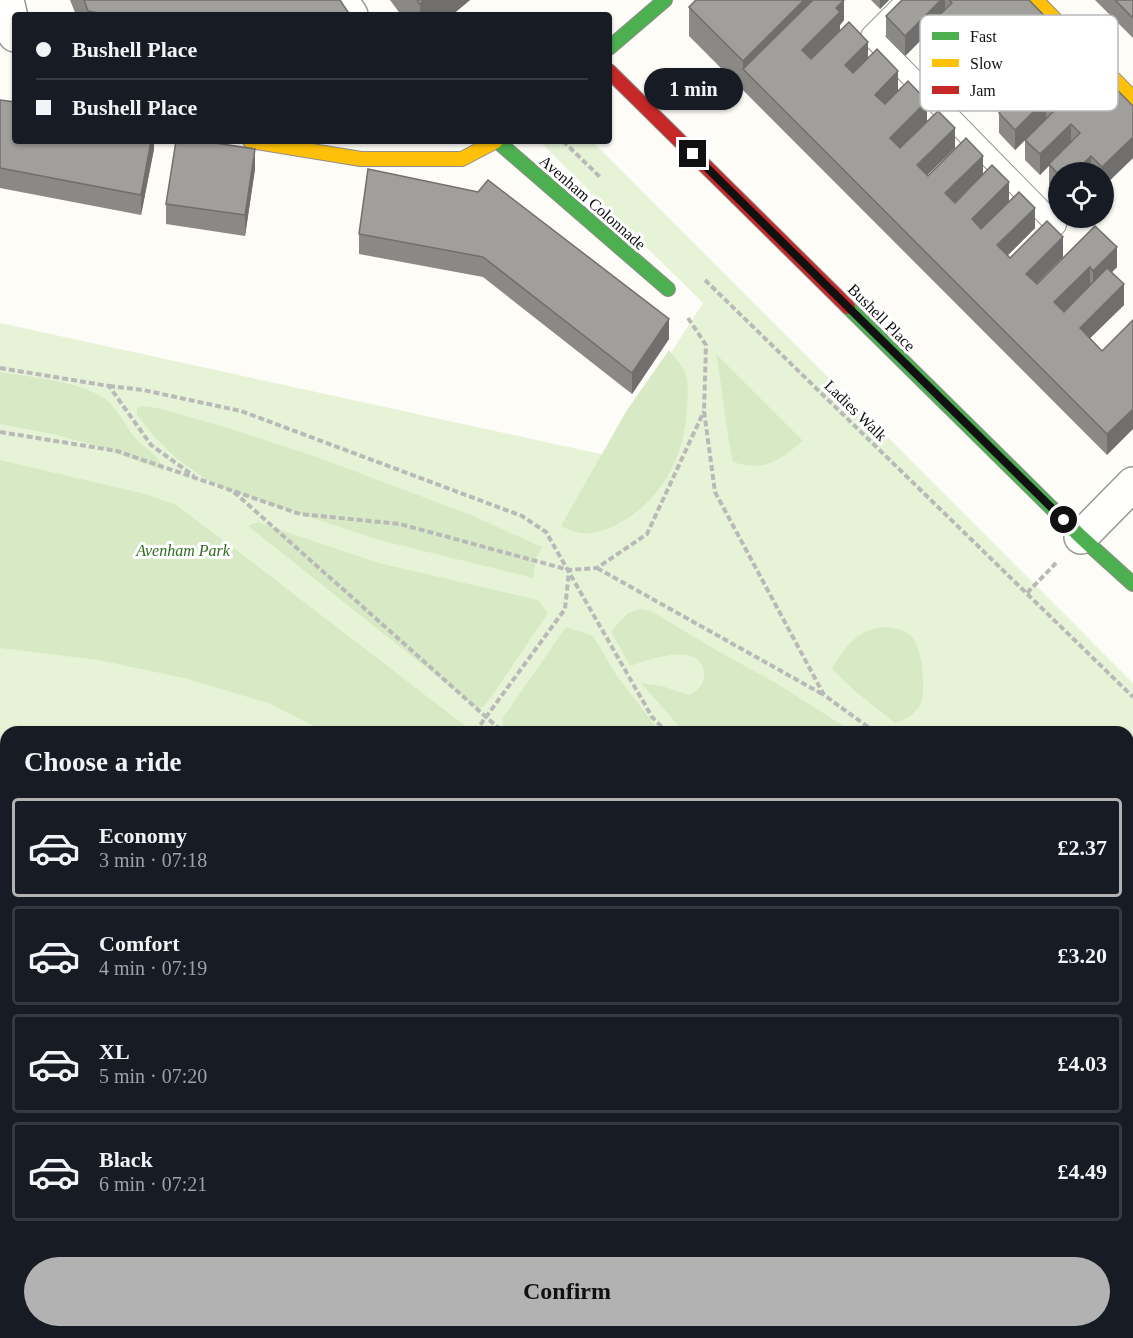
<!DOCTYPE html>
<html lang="en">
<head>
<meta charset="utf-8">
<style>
  :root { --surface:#171b24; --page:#242831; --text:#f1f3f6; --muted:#9ea1a6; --line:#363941; --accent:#b2b2b3 }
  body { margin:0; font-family:Georgia,serif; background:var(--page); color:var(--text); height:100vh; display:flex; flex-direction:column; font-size:22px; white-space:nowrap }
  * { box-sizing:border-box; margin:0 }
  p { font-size:20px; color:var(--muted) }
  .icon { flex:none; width:33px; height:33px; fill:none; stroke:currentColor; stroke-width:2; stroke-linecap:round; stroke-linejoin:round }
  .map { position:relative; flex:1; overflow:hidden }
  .panel { position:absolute; left:0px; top:726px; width:1134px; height:612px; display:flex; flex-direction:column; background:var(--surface); border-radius:18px 18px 0 0; box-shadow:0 2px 4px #0004 }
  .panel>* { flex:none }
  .guide { position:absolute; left:12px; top:12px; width:600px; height:132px; border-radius:6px; box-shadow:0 2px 4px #0004; display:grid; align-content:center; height:132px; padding:0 24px; background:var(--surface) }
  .buttons { position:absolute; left:1048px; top:162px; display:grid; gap:12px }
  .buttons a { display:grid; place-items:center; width:66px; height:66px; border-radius:50%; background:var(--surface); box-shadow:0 2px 4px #0004; font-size:30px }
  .end { position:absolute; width:27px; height:27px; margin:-14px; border:8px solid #111; background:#fff; box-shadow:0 0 0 3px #fff }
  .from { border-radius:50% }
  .bubble { position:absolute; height:42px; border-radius:21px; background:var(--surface); box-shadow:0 2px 4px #0004; font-size:20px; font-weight:800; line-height:42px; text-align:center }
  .guide b { display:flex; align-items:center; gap:21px; height:57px; font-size:22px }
  .guide b+b { border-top:2px solid var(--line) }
  .guide i { width:15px; height:15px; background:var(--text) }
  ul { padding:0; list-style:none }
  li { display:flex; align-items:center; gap:18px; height:99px; margin:0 12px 9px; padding:0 12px; border:3px solid var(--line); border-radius:6px }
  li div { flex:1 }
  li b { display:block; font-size:22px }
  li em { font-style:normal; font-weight:800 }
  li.selected { border-color:var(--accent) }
  li>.icon { width:54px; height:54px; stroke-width:1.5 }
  h2 { padding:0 24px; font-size:27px; line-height:72px }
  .action { display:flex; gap:12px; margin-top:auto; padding:12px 24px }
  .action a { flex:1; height:69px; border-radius:36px; background:var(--accent); color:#111; font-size:24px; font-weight:800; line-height:69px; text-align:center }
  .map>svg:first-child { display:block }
</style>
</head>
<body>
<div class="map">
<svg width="1133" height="1338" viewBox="0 0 1133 1338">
  <rect width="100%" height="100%" fill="#fdfcf7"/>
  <path fill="#e7f3d7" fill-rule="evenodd" d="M539 141H592L1133 683V1338H0V323L605 455 703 303ZM6 732H1128V1332H6Z"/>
  <g fill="#d8eac5">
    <path d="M669 350C674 357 681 364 685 372 689 384 688 396 687 408 685 455 663 499 621 522 601 534 583 538 561 526L627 410Z"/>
    <path d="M716 354 803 441C778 461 765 472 733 462 725 426 723 390 716 354Z"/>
    <path d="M0 372C29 377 89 382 110 403 120 414 127 429 137 440 146 449 162 458 164 471L102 448 58 435 0 424Z"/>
    <polygon points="142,406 157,408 225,427 317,457 471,515 542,547 536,558 533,578 379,540 230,491 204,478 177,459 153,435 137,415 137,408"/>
    <polygon points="0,460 149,495 176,505 247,558 468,728 465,732 326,732 268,703 184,678 98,660 0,648"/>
    <polygon points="257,522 379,563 538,600 548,613 492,696 483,707 477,708 248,526"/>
    <path d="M641 609 651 611 716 650 776 683 853 732H684L641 683 662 686 689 695C698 689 705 685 704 673 701 640 648 660 630 666L611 631 628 613Z"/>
    <polygon points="566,627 593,636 617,676 660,732 509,732 504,728 502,719"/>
    <path d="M882 627C892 627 904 629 912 637 922 647 925 686 922 700 918 712 906 720 895 723L855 691 832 669C843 648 857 631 882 627Z"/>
    <polygon points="1128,774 1133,774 1133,824 1128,822"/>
    <polygon points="1128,841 1133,842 1133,915 1128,910"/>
  </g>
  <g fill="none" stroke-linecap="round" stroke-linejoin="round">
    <g stroke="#979795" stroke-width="22">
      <polyline id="lane" points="907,0 871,36 1056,225"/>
    </g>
    <g stroke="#979795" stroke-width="36">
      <g id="street">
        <polyline points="7,0 15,35"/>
        <polyline points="341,0 351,15"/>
        <polyline points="1081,537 1133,484"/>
      </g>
    </g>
    <g stroke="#8e8d8b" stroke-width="16">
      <g id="fast">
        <polyline points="609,48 665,0"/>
        <polyline points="497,141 668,289"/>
        <polyline points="848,307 1081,537 1133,584"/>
      </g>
    </g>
    <g stroke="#8e8d8b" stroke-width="16">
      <g id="slow">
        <polyline points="1036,0 1133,98"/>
        <polyline points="250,141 361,159 462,159 496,141"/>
      </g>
    </g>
    <g stroke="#8e8d8b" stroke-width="16">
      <polyline id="jam" points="609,71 848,307"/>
    </g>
    <g stroke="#b9b9b8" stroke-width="4" stroke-dasharray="6 3" stroke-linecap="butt">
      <polyline points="563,141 601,178"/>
      <polyline points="705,280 1133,697"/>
      <polyline points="688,318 706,345 704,411 715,492 824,695 875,732"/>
      <polyline points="0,368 109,386 151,445 194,476"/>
      <polyline points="109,386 143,390 241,411 522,516 546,532 652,717 667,732"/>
      <polyline points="0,432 117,451 300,514 400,524 569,570 597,568 647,534 704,411"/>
      <polyline points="234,492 503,732"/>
      <polyline points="597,568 824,695"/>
      <polyline points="1027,593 1056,563"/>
      <polyline points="475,732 565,609 569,571"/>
      <polyline points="1128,831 1133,833"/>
      <polyline points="1128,895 1133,895"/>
      <polyline points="1128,930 1133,936"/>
      <polyline points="1128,989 1133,985"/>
      <polyline points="1128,1068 1133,1076"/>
      <polyline points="1128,1307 1133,1305"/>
      <polyline points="1,1338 8,1332"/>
      <polyline points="796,1338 811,1332"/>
      <polyline points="1073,1338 1080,1332"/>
    </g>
    <use href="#lane" stroke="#fffffe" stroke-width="20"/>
    <use href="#street" stroke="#fffffe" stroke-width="33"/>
    <use href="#fast" stroke="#4caf50" stroke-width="14"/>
    <use href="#slow" stroke="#ffc107" stroke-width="14"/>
    <use href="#jam" stroke="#c62828" stroke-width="14"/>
  </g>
  <g fill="#8a8986">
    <polygon points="70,0 340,0 350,15 76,15"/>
    <polygon points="390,0 470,0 452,15 401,15"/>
    <polygon points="871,0 889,0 880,9"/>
    <polygon points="902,0 1029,0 1133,158 1104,186 1104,172 1059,172 1059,195 1049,185 1049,165 1040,175 1025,160 1025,140 1015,150 999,133 999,113 1020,93 996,68 964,98 946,81 946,61 936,71 920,54 920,41 905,56 886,37 886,16"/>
    <polygon points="1095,0 1133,0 1133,38"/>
    <polygon points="689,7 844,20 840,25 840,31 868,58 898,91 955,148 927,175 928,176 983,175 1035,228 1008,255 1010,258 1063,257 1036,284 1037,284 1095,226 1117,267 1112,272 1124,305 1090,338 1102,351 1133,320 1107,455 689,36"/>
    <polygon points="0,100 154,141 154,149 141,215 0,188"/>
    <polygon points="255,169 245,236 166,224 166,204"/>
    <polygon points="368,169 669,339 632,394 483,277 359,254 359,234"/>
  </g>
  <g fill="#716f6d">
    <polygon points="424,0 470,0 452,15 420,15 420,4"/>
    <polygon points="804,0 820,0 743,69 743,61"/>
    <polygon points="844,0 844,20 840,25 840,33 802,70 802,50 836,8"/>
    <polygon points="880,0 889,0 880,9"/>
    <polygon points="941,0 945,0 945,17 920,34 920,41 905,56 905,36"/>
    <polygon points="968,20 968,40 936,71 936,51"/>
    <polygon points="868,42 868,62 845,85 845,65"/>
    <polygon points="996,47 996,68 964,98 964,78"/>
    <polygon points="898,71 898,92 875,115 875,95"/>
    <polygon points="1046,99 1046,119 1015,150 1015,130"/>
    <polygon points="927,101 927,121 890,158 890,138"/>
    <polygon points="1071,124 1071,144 1040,175 1040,154"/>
    <polygon points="955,128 955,148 917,185 917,165"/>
    <polygon points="1133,137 1133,158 1104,186 1104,172 1102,172 1102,167"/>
    <polygon points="151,141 154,141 154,149 141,215 141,195"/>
    <polygon points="255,149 255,169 245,236 245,215"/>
    <polygon points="983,156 983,176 945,213 945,193"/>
    <polygon points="1091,156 1091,172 1074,172"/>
    <polygon points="1009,182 1009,202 972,240 972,219"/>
    <polygon points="1035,208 1035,228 997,266 997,245"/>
    <polygon points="1063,237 1063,257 1026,294 1026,274"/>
    <polygon points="1117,247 1117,267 1093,291 1093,271"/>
    <polygon points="1090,267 1090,287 1054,323 1054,302"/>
    <polygon points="1124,284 1124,305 1080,348 1080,328"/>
    <polygon points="669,319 669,339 632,394 632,373"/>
    <polygon points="1133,409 1133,429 1107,455 1107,434"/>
  </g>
  <g fill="#a19f9c" stroke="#716f6d" stroke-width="1.5">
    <polygon points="84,0 340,0 350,15 108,15 88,11"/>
    <polygon points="417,0 424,0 420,4"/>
    <polygon points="696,0 804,0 743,61 689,7"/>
    <polygon points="813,0 844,0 836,8 840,12 802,50 811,59 849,22 868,42 845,65 853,73 877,49 898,71 875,95 885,104 908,81 927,101 890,138 900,148 938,111 955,128 917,165 928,176 966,138 983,156 945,193 955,203 992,165 1009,182 972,219 981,229 1019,192 1035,208 997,245 1010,258 1047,221 1063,237 1026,274 1037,284 1095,226 1117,247 1093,271 1090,267 1054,302 1064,312 1107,268 1124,284 1080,328 1102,351 1133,320 1133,409 1107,434 743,69"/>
    <polygon points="902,0 941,0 905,36 886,16"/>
    <polygon points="949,0 1029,0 1133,106 1133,137 1102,167 1091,156 1074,172 1059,172 1059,175 1049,164 1080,133 1071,124 1040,154 1025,140 1056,109 1046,99 1015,130 999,113 1030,83 996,47 964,78 946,61 978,30 968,20 936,51 920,34 952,3"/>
    <polygon points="1115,0 1133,0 1133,18"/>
    <polygon points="0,100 15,102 15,141 151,141 141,195 0,168"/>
    <polygon points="176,141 202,141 255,149 245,215 166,204"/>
    <polygon points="368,169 478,192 488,180 669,319 632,373 483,257 359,234"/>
  </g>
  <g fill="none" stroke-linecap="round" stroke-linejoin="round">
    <polyline stroke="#111" stroke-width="8" points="693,154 1064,520"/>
  </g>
  <g text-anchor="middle" stroke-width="6" stroke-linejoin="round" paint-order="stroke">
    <g font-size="16" fill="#111" stroke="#fff">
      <text transform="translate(593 202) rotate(41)" y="6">Avenham Colonnade</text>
      <text transform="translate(882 317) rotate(45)" y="6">Bushell Place</text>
      <text transform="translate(856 410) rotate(44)" y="6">Ladies Walk</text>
    </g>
    <g font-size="16" font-style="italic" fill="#2f6b1f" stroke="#fff">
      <text x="183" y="556">Avenham Park</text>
    </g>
  </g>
  <rect x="920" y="15" width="198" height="96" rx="9" fill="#fff" stroke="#b8b8b8" stroke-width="1.5"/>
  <rect x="932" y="32" width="27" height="8" fill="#4caf50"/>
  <rect x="932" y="59" width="27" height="8" fill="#ffc107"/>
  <rect x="932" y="86" width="27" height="8" fill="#c62828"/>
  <g font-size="16" fill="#111">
    <text x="970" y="42">Fast</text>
    <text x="970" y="69">Slow</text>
    <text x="970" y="96">Jam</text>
  </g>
</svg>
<div class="buttons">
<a><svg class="icon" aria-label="locate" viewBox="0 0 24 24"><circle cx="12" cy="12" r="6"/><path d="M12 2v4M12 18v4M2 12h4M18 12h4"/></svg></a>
</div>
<i class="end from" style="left:1064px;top:520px"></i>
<i class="end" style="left:693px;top:154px"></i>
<div class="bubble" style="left:644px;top:68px;width:99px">1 min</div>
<div class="guide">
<b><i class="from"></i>Bushell Place</b>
<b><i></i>Bushell Place</b>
</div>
<section class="panel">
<h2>Choose a ride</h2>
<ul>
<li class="selected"><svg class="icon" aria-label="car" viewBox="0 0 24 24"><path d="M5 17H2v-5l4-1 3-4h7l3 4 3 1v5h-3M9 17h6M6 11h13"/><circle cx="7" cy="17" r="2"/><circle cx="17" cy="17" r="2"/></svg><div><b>Economy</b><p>3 min · 07:18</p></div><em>£2.37</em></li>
<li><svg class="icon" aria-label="car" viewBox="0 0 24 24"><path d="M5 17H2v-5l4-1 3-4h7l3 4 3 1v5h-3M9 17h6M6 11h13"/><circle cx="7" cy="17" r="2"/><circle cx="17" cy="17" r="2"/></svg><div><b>Comfort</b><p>4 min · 07:19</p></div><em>£3.20</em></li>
<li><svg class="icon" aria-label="car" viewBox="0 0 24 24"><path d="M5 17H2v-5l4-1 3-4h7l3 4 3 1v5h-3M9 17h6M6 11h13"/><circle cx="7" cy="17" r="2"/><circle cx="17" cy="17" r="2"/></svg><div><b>XL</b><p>5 min · 07:20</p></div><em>£4.03</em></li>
<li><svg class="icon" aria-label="car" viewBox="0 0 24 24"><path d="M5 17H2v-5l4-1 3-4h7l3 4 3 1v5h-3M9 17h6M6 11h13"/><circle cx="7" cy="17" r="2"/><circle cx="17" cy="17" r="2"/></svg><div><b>Black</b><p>6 min · 07:21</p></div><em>£4.49</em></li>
</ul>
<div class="action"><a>Confirm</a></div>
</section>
</div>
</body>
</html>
